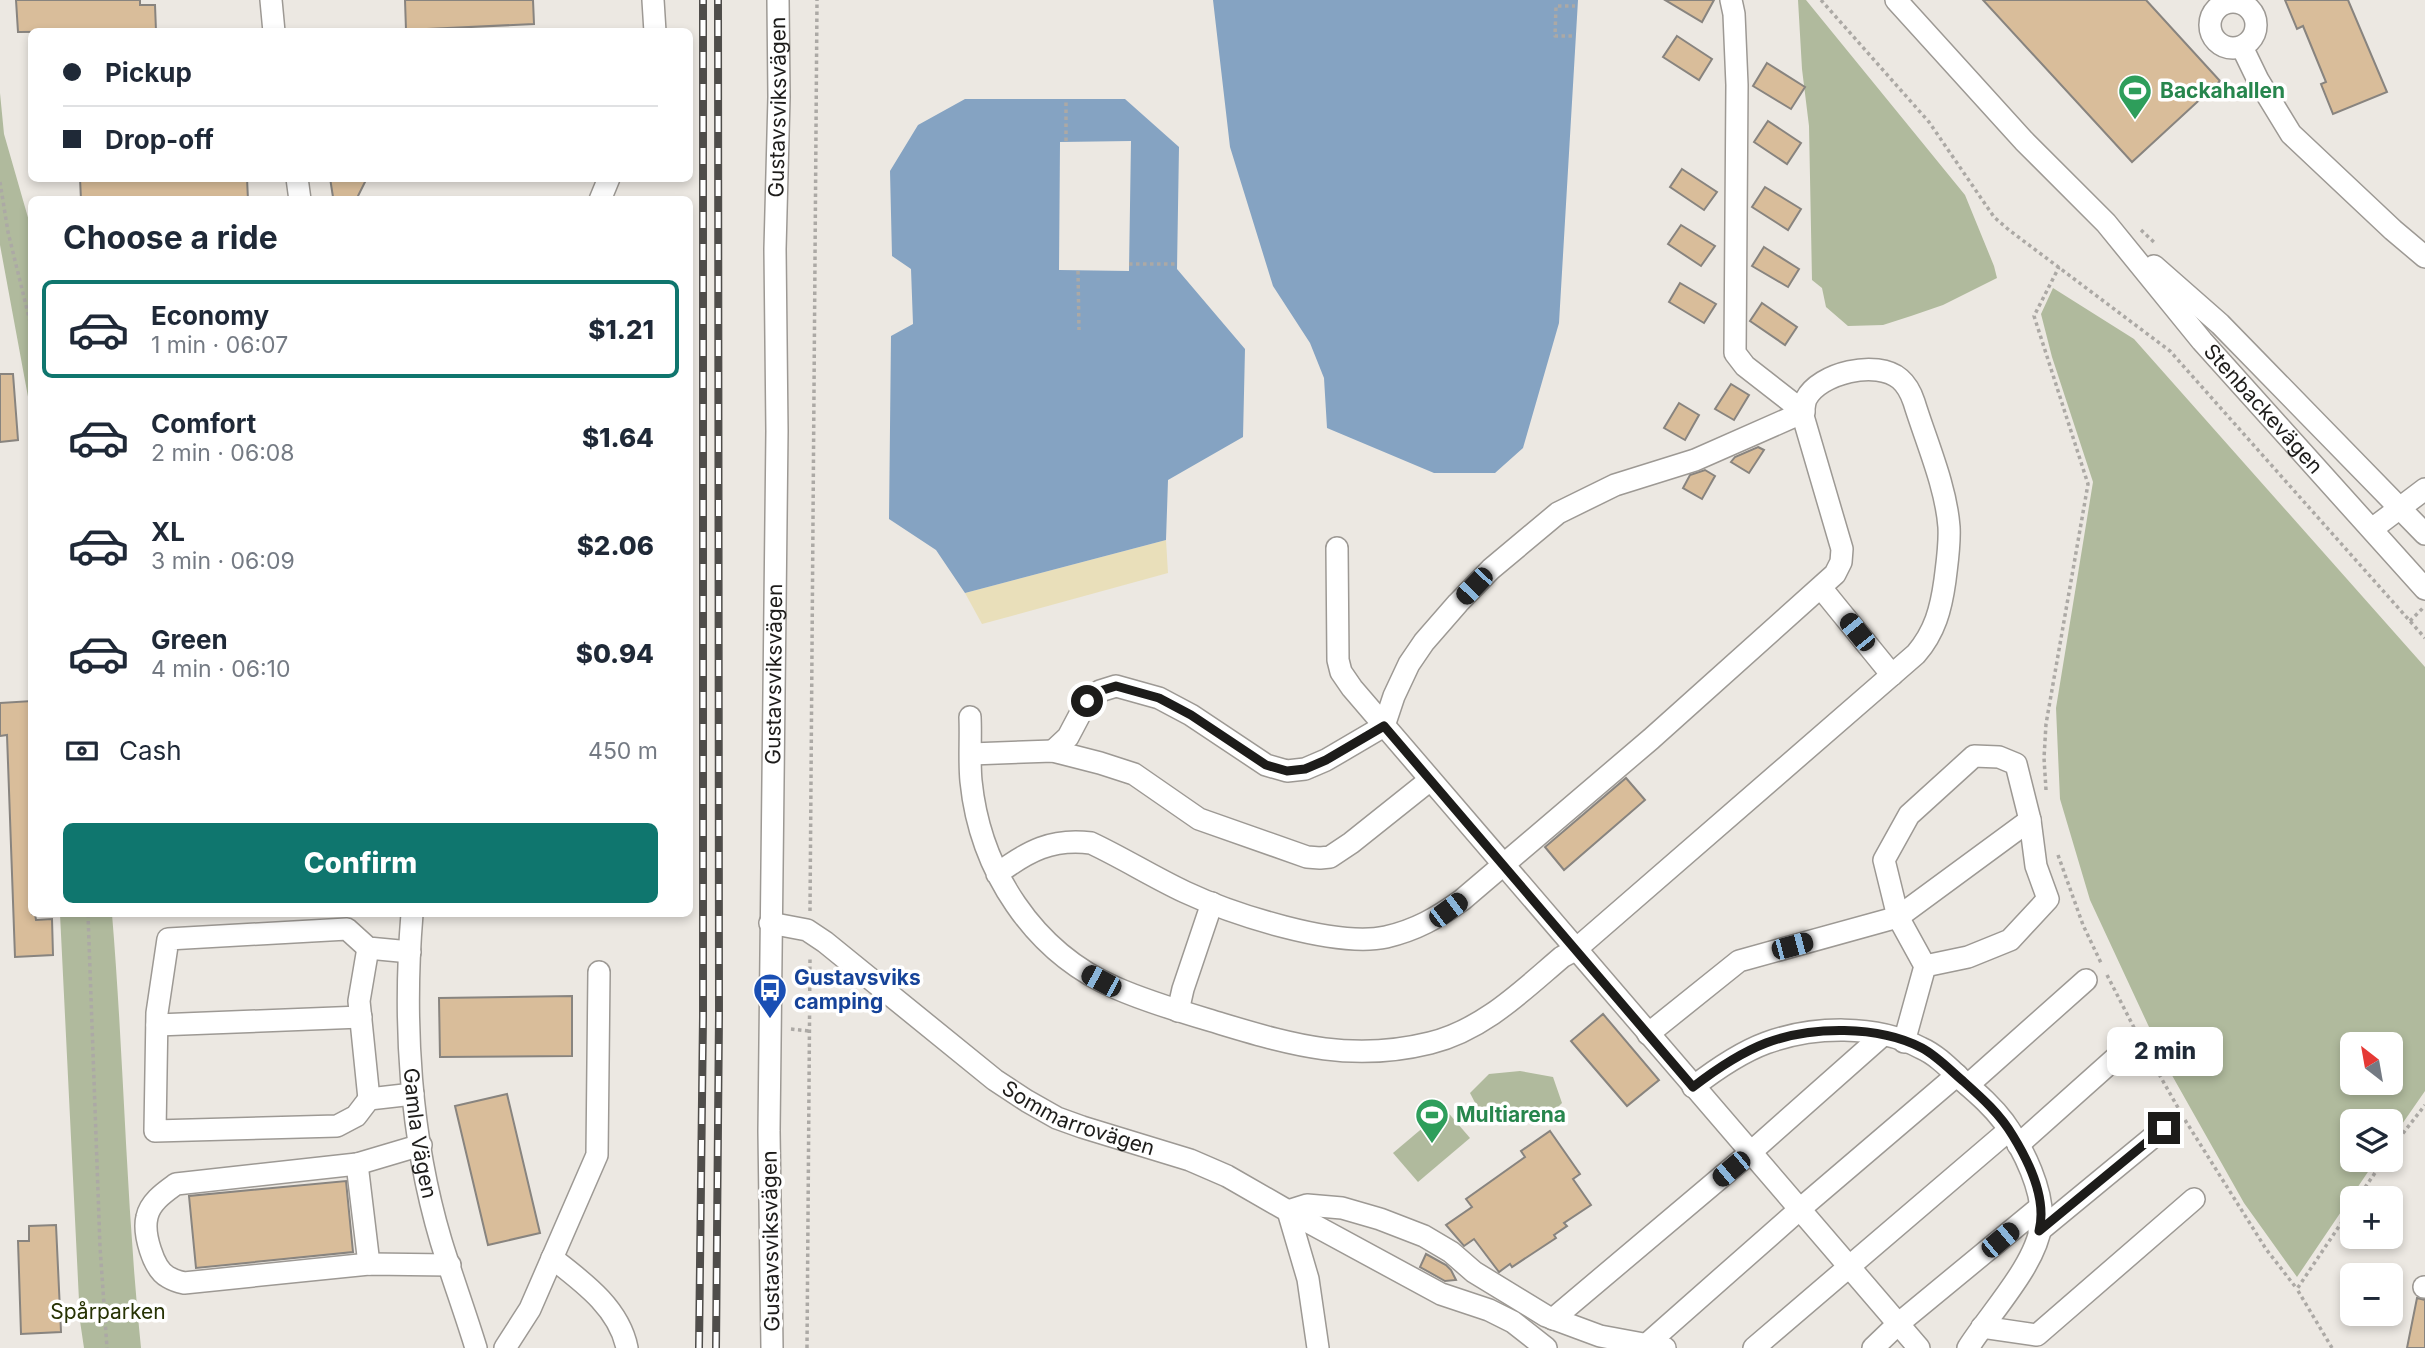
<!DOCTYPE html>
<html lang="en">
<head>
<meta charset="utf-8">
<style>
  :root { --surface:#fff; --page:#f6f6f7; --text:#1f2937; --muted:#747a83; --line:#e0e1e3; --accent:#0f766e }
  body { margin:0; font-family:Inter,sans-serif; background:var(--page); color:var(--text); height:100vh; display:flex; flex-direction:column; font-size:26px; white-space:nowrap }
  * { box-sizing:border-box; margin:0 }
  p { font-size:23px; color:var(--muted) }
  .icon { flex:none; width:38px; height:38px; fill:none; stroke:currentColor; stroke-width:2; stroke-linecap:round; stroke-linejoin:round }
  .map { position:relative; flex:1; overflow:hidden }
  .sheet { position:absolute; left:28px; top:196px; width:665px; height:721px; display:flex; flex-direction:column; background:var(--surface); border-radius:10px; box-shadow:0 4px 10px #0003 }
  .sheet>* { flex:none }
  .guide { position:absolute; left:28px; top:28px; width:665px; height:154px; border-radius:10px; box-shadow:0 4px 10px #0003; display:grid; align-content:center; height:154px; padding:0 35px; background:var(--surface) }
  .needle { width:46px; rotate:329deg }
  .controls { position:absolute; left:2340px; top:1032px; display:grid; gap:14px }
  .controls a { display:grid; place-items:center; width:63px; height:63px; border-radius:10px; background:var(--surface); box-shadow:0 4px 10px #0003; font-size:35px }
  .end { position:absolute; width:32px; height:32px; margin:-16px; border:9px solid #1d1c1a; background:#fff; box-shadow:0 0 0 4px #fff }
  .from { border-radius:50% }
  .bubble { position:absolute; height:49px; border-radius:10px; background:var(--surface); box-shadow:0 4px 10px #0003; font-size:23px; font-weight:800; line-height:49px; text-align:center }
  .car { position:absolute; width:21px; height:42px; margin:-21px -10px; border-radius:9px; box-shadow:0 0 5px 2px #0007; background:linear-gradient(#222 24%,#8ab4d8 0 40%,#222 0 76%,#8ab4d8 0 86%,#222 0) }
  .guide b { display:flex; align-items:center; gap:24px; height:66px; font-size:26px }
  .guide b+b { border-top:2px solid var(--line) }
  .guide i { width:18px; height:18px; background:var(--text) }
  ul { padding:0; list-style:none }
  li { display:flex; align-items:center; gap:21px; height:98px; margin:0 14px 10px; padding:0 21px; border:4px solid transparent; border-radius:10px }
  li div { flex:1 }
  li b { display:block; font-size:26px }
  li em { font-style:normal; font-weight:800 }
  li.selected { border-color:var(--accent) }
  li>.icon { width:63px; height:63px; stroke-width:1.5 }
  h2 { padding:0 35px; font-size:32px; line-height:84px }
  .pay { display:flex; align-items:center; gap:18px; height:77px; padding:0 35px; font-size:26px }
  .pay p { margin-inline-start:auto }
  .button { display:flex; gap:14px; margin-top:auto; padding:14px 35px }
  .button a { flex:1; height:80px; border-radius:10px; background:var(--accent); color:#fff; font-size:28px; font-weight:800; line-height:80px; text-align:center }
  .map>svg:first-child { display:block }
</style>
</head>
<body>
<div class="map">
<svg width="2425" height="1348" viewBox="0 0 2425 1348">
  <rect width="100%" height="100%" fill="#ece8e2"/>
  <g fill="#b0ba9d" fill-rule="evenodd">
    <polygon points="1798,0 1806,0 1965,195 1994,266 1997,278 1943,305 1911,316 1883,325 1848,326 1826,307 1822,288 1812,280 1809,126 1802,69"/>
    <polygon points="0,93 4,134 31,228 31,413 0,245"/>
    <path d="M2053 288 2134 339 2425 667V1091L2391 1140 2390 1122H2352V1160H2376L2297 1277 2244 1203 2169 1070 2090 900 2060 799 2056 708 2093 482 2052 357 2041 314ZM2352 1045H2390V1083H2352Z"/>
    <path d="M60 914H112C124 1058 126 1204 141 1348H84L80 1321Z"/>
    <polygon points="1520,1071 1553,1077 1562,1103 1542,1123 1508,1122 1482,1116 1470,1093 1489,1074"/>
    <polygon points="1445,1109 1470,1138 1418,1182 1393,1153"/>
  </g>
  <polygon fill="#e9dfba" points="1166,540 1168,573 982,624 965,593"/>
  <g fill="#85a3c2" fill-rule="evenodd">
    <polygon points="1213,0 1578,0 1559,323 1523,448 1495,473 1434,473 1327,428 1324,378 1310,343 1273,286 1230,147"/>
    <path d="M965 99H1125L1179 147 1177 269 1245 349 1243 437 1168 480 1166 540 965 593 936 550 889 519 891 336 913 324 911 269 892 256 890 171 918 125ZM1131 141 1129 271 1059 270 1060 142Z"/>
  </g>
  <g fill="#d9bd9a" stroke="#88847f" stroke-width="2">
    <polygon points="16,0 140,0 140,5 155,5 156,31 18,32"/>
    <polygon points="405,0 533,0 534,24 406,30"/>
    <polygon points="1665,0 1714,0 1702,22"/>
    <polygon points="1983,0 2146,0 2220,81 2132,162"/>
    <polygon points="2285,0 2348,0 2387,92 2333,114 2321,84 2326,82 2303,26 2297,29"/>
    <polygon points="1677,36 1712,59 1699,80 1663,57"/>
    <polygon points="1767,63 1805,87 1791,109 1753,86"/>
    <polygon points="1768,121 1801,143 1787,164 1754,142"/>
    <polygon points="1682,169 1717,192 1704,210 1670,187"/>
    <polygon points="80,178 247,178 248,200 81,200"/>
    <polygon points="330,178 367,178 357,198 333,197"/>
    <polygon points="1765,187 1801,209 1788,230 1752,207"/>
    <polygon points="1681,225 1715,246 1701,266 1668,244"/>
    <polygon points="1764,247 1799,269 1788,287 1752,266"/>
    <polygon points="1680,283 1716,304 1704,323 1669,302"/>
    <polygon points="1762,303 1797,327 1785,345 1750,321"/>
    <polygon points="0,374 13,374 18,440 0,442"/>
    <polygon points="1731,384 1749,395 1734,420 1715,409"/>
    <polygon points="1679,403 1699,415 1685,440 1664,428"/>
    <polygon points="1758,447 1764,450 1749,473 1731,462 1735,457"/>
    <polygon points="1705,470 1715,476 1702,499 1683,488 1690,475"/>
    <polygon points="32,701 32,914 35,914 36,920 52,919 53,955 15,957 7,735 0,736 0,703"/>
    <polygon points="1626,778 1645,800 1564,870 1545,847"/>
    <polygon points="572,996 572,1056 440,1057 439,998"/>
    <polygon points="1603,1014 1659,1080 1627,1106 1571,1041"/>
    <polygon points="507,1094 540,1233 488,1245 455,1106"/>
    <polygon points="1550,1131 1580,1174 1573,1179 1591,1205 1564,1223 1567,1226 1554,1235 1556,1238 1512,1267 1510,1264 1499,1272 1474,1239 1464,1246 1446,1225 1472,1207 1466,1199 1525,1157 1521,1151"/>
    <polygon points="346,1181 353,1252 196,1268 189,1196"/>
    <polygon points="56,1225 61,1332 21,1334 18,1241 29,1241 29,1226"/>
    <polygon points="1426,1254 1446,1265 1451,1270 1456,1280 1445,1281 1420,1267"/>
    <polygon points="2417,1298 2425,1300 2425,1348 2407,1348"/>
  </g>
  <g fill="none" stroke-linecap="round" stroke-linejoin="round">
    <g stroke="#9d9994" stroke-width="24">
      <g id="minor">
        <polyline points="271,0 274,32"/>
        <polyline points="653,0 655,32"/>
        <path id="s1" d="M1896 0 2024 141 2106 223 2202 341 2425 589"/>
        <circle cx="2233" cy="25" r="23"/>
        <polyline points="2242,47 2258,80 2291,134 2393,230 2425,257"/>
        <polyline points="297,178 300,200"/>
        <polyline points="600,200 609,178"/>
        <polyline points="2154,266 2220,324 2425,534"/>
        <polyline points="2372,529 2425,489"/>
        <polyline points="1337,548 1338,660 1341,672 1352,688 1919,1348"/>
        <polyline points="1822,589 1892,675"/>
        <path d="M970 717C971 738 969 760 971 781 980 870 1033 952 1116 988 1150 1003 1186 1013 1222 1024 1295 1046 1353 1062 1430 1043 1483 1030 1522 991 1562 957L1575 950 1916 654C1935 632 1941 609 1945 580 1947 563 1950 545 1949 527 1946 486 1926 441 1914 402 1911 393 1907 385 1900 379 1877 359 1819 373 1806 399 1804 404 1804 411 1803 416L1842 549 1841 562 1835 574 1651 739 1462 900C1437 918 1416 930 1386 937 1336 948 1232 914 1185 892 1153 877 1123 858 1091 843 1052 838 1028 851 997 874"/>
        <polyline points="1053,751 1068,737 1087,701 1100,691 1116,686 1159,698 1191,715 1266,765 1287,771 1305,769 1326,760 1384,726 1394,696 1409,664 1424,642 1458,603 1491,569 1558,513 1615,485 1695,460 1804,412 1745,366 1735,353 1737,85 1734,14 1731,0"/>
        <polyline points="971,754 1053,751 1100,763 1134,774 1199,819 1307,857 1320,858 1330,857 1351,843 1430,780"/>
        <path id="s2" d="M412 914C403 1022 410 1137 441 1241 452 1277 465 1312 476 1348"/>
        <path id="s3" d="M770 923 807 930 825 942 995 1080 1027 1101 1057 1118 1082 1127 1190 1160 1227 1176 1288 1211 1308 1279 1318 1348"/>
        <polyline points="368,948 359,1001 369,1099"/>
        <polyline points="410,952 368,948 347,929 168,939 157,1013 155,1131 337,1126 356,1116 369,1099 413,1094"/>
        <polyline points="1178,1011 1183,989 1212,903"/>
        <polyline points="157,1025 361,1017"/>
        <polyline points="1648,1034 1739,961 1898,917 2030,820"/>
        <polyline points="1904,1042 1925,966 1898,917 1884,860 1909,815 1974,756 1999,757 2016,764 2030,820 2036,866 2048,899 2010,940 1968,957 1925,966"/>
        <polyline points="1968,1085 2086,980"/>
        <path d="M1693 1087C1715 1070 1739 1053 1766 1043 1813 1026 1876 1024 1921 1048 1937 1055 1950 1069 1963 1081 1978 1094 1992 1106 2004 1122 2023 1148 2045 1192 2041 1225 2036 1265 1990 1313 1968 1348"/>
        <path d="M421 1145 357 1164 176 1184C165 1192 150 1202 147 1217 143 1233 153 1269 168 1277 173 1280 179 1282 184 1283L369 1264 450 1265"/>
        <polyline points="2018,1145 2120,1054"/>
        <polyline points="357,1164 369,1264"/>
        <polyline points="1288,1211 1307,1205 1342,1208 1380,1219 1424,1236 1451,1252 1474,1272 1546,1316 1600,1336 1665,1348"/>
        <polyline points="1288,1211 1441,1294 1489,1310 1513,1322 1546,1348"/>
        <polyline points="2039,1231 2164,1128"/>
        <path d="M552 1258C583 1282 619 1308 627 1348"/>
        <polyline points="2424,1287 2425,1287"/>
        <polyline points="1553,1319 1751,1152 1883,1035"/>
        <polyline points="1982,1327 2037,1335 2194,1199"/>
        <polyline points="1647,1344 1800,1209 1957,1075"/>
        <polyline points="505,1348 530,1309 597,1155 599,972"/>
        <path id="s4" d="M772 1348 769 1131 777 431 775 249 779 97 778 0"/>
        <polyline points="1754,1348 2009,1130"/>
        <polyline points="1873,1348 1898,1324 2040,1207"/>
      </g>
    </g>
    <g stroke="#aca9a5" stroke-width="3.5" stroke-dasharray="3.5 3.5" stroke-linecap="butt">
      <polyline points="1821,0 1929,122 1994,217 2009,230 2170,351 2425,638"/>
      <polyline points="1572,36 1555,36 1556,6 1575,6"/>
      <polyline points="1066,141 1066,99"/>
      <polyline points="0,182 8,232 32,330"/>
      <polyline points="2141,230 2156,244"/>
      <polyline points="1129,264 1177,264"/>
      <polyline points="1078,271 1079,330"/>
      <polyline points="2410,621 2423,608"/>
      <polyline points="2046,790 2044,758 2046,724 2088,484 2034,316 2059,267"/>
      <polyline points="2058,855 2083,925 2102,965"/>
      <polyline points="810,911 817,0"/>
      <polyline points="88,914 100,1247 107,1348"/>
      <polyline points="2107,975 2146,1051 2181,1113"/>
      <polyline points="791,1029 809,1031"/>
      <polyline points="2185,1120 2266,1249 2297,1289"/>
      <polyline points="2390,1150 2425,1105"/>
      <polyline points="2357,1199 2384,1160"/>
      <polyline points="807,1348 810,958"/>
      <polyline points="2332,1348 2297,1289 2352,1207"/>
    </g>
    <use href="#minor" stroke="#fff" stroke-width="21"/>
    <g stroke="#4f4d4a" stroke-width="8">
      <g id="rail">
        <polyline points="699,1348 703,1017 703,0"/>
        <polyline points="716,1348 719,1015 718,0"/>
      </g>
    </g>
    <use href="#rail" stroke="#fff" stroke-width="5" stroke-dasharray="16" stroke-linecap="butt"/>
  </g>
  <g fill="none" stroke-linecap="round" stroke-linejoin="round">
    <path stroke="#1d1c1a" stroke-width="9" d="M1087 701 1100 691 1116 686 1159 698 1191 715 1266 765 1287 771 1305 769 1326 760 1384 726 1693 1087C1715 1070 1740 1053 1766 1043 1811 1026 1878 1025 1922 1048 1937 1056 1950 1070 1963 1081 1982 1098 2000 1114 2013 1136 2029 1162 2047 1200 2039 1231L2164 1128"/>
  </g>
  <defs>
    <g id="stadium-pin" transform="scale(1.75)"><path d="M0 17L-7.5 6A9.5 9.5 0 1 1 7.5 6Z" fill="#2e9e5b" stroke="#fff"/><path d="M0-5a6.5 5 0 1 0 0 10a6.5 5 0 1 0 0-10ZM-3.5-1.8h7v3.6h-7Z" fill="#fff"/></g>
    <g id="bus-pin" transform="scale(1.75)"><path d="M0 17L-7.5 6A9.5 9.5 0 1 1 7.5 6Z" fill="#1a4fb4" stroke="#fff"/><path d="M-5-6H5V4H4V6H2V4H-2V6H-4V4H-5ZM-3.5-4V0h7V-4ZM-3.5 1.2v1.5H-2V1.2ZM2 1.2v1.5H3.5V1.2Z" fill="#fff"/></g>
  </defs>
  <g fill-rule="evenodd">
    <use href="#stadium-pin" x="2135" y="91"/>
    <use href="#bus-pin" x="770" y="990"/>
    <use href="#stadium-pin" x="1432" y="1115"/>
  </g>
  <g text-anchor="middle" stroke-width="7" stroke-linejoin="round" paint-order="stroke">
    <g font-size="21" font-weight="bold" fill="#27864d" stroke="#fff" text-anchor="start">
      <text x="2160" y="98">Backahallen</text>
      <text x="1456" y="1122">Multiarena</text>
    </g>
    <g font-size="21" fill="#1d1c1a" stroke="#fff">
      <text dy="7" stroke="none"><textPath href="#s4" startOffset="1241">Gustavsviksvägen</textPath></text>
      <text dy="7" stroke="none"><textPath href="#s1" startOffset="550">Stenbackevägen</textPath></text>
      <text dy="7" stroke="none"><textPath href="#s4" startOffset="674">Gustavsviksvägen</textPath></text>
      <text dy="7" stroke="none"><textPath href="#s3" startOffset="371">Sommarrovägen</textPath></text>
      <text dy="7" stroke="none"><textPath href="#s2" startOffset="220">Gamla Vägen</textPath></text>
      <text transform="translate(771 1241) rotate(-91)" y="7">Gustavsviksvägen</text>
    </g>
    <g font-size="21" font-weight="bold" fill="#164399" stroke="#fff" text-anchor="start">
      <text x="794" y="985">Gustavsviks<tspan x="794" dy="24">camping</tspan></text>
    </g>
    <g font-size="21" fill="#273304" stroke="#fff">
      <text x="108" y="1319">Spårparken</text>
    </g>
  </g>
</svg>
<div class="controls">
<a><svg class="needle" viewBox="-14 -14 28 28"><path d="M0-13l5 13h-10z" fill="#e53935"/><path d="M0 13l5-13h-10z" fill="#747a83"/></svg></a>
<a><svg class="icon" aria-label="layers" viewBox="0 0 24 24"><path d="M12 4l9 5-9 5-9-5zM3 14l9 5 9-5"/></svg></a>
<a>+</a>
<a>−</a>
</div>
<i class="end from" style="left:1087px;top:701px"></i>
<i class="end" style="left:2164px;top:1128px"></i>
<div class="bubble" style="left:2107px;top:1027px;width:116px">2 min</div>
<i class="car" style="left:1474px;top:586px;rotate:224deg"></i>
<i class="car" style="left:1857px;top:632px;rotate:321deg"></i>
<i class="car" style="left:1448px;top:910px;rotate:53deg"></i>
<i class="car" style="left:1792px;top:946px;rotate:75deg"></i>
<i class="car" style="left:1101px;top:981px;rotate:298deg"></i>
<i class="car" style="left:1731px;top:1169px;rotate:230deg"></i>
<i class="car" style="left:2000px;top:1240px;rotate:50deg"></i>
<div class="guide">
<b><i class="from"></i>Pickup</b>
<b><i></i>Drop-off</b>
</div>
<section class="sheet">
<h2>Choose a ride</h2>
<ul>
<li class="selected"><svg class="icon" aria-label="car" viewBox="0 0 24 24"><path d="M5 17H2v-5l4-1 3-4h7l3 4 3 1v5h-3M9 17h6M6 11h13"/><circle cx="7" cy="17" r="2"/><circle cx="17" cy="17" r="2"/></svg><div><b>Economy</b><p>1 min · 06:07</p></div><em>$1.21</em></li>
<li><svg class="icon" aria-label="car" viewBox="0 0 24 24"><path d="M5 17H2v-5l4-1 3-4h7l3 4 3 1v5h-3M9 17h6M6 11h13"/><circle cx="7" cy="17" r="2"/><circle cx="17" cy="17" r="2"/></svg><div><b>Comfort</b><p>2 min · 06:08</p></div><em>$1.64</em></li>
<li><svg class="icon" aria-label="car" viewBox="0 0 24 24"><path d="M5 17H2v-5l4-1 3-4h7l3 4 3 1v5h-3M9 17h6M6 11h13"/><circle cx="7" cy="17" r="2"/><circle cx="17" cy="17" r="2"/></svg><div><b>XL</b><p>3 min · 06:09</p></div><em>$2.06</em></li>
<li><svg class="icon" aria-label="car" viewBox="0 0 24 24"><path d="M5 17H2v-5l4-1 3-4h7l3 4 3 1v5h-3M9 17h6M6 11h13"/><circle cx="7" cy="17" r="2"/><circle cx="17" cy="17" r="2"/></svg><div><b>Green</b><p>4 min · 06:10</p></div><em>$0.94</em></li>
</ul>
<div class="pay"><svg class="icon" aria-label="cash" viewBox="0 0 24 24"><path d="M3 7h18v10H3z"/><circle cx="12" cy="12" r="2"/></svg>Cash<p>450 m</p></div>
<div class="button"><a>Confirm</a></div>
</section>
</div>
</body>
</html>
